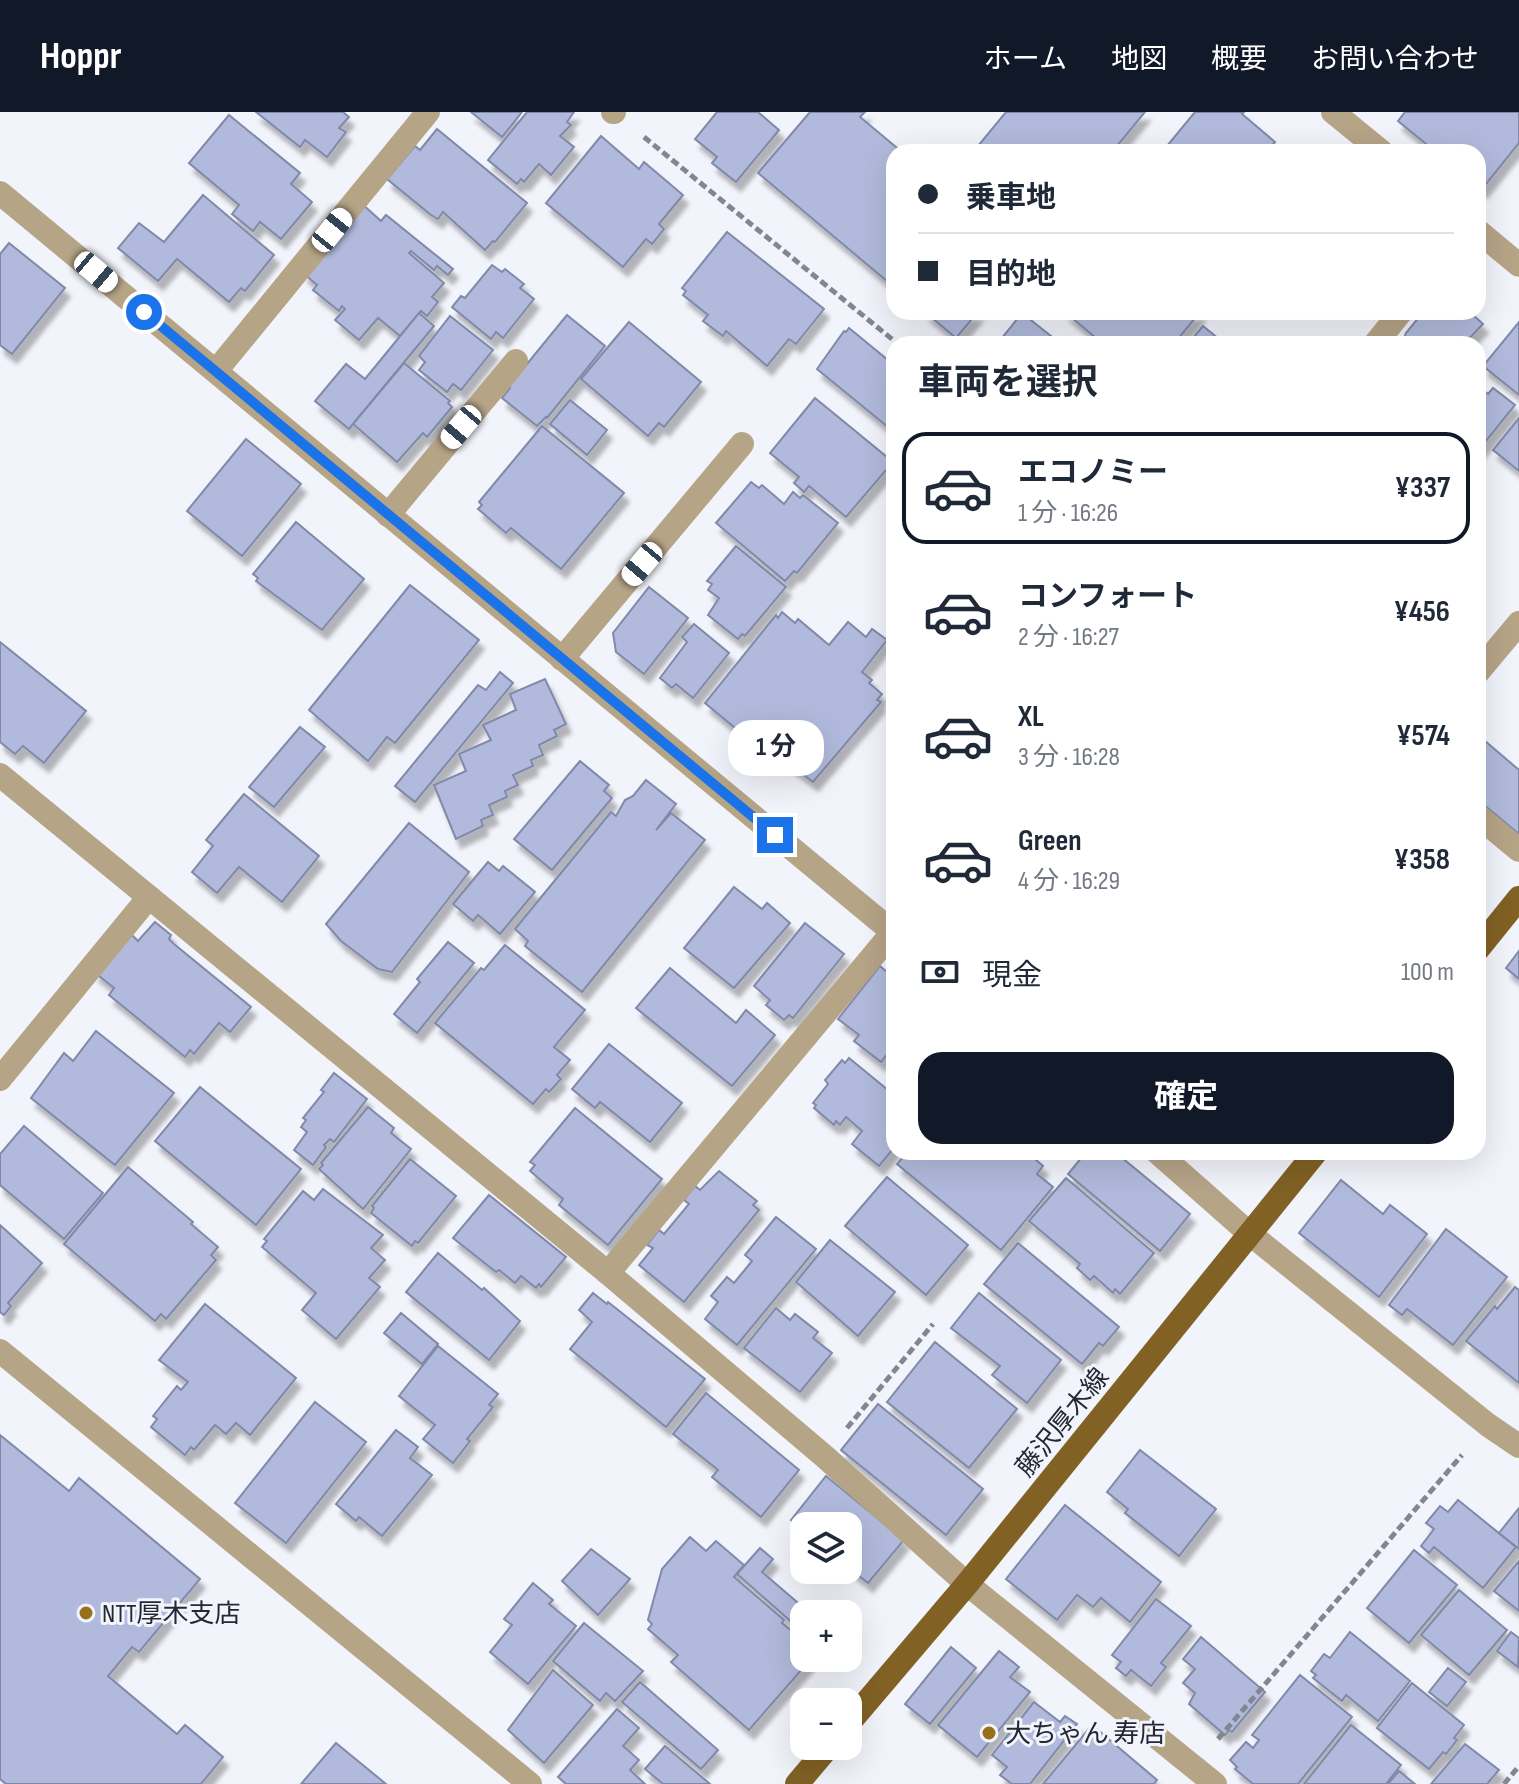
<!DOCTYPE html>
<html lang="ja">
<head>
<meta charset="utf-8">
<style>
  :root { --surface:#fff; --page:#f2f2f3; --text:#1f2937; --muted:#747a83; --line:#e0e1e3; --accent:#111827 }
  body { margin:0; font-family:"Sofia Sans Condensed","Noto Sans JP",sans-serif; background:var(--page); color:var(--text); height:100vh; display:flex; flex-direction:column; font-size:30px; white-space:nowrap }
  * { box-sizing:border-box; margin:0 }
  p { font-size:26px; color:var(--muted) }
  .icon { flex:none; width:44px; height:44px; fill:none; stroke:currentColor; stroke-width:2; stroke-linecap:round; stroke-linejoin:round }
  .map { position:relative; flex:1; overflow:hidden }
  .side { position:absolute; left:886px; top:224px; width:600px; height:824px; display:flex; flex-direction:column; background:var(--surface); border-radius:24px; box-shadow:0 8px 32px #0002 }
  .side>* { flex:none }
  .hud { position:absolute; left:886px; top:32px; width:600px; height:176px; border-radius:24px; box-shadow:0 8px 32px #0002; display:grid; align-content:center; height:176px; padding:0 32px; background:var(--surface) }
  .controls { position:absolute; left:790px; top:1400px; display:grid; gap:16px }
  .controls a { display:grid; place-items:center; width:72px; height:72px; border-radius:16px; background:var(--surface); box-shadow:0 8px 32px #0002; font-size:40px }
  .end { position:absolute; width:36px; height:36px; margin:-18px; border:10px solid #1a73e8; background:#fff; box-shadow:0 0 0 4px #fff }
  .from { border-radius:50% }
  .bubble { position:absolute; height:56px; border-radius:24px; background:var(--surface); box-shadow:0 8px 32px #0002; font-size:26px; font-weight:700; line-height:56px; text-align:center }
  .car { position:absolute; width:24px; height:48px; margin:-24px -12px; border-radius:10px; box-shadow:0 0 6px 2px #0007; background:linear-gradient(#fff 24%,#345 0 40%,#fff 0 76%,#345 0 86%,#fff 0) }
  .hud b { display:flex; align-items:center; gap:28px; height:76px; font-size:30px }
  .hud b+b { border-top:2px solid var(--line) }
  .hud i { width:20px; height:20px; background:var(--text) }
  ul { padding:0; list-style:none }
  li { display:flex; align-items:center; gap:24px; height:112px; margin:0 16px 12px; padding:0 16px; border:4px solid transparent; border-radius:24px }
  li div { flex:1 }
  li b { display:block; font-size:30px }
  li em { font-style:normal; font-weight:700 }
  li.selected { border-color:var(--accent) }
  li>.icon { width:72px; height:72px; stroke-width:1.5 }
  h2 { padding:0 32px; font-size:36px; line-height:96px }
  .pay { display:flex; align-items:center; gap:20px; height:88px; padding:0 32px; font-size:30px }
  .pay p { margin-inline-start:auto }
  .button { display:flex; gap:16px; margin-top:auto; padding:16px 32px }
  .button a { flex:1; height:92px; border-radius:24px; background:var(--accent); color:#fff; font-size:32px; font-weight:700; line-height:92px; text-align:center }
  header { display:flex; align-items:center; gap:48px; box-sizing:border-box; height:112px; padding:0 40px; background:var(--accent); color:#fff }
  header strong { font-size:38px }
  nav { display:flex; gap:44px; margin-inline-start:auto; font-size:28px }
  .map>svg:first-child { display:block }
</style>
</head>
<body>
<header>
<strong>Hoppr</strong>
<nav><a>ホーム</a><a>地図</a><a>概要</a><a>お問い合わせ</a></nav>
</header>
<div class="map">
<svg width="1519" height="1672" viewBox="0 0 1519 1672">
  <defs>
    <filter id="shadow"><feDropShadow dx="5" dy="9" stdDeviation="2" flood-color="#0004"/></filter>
  </defs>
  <rect width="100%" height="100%" fill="#f2f4fb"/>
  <g fill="#b1badc" stroke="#8189a9" stroke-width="2" filter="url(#shadow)">
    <polygon points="256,0 343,0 349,5 339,16 346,20 327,45 305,28 300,35"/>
    <polygon points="471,0 522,0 502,25"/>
    <polygon points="527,0 574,0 567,10 571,13 560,24 574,35 551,63 539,52 524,70 521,67 517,72 488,48"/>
    <polygon points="717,0 758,0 779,18 736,70 712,51 717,45 695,27"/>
    <polygon points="810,0 865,0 860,5 902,40 894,40 894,175 758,61"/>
    <polygon points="1006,0 1145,0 1112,40 973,40"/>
    <polygon points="1195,0 1244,0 1242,2 1275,30 1266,40 1162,40"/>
    <polygon points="1405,0 1519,0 1519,31 1482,77 1478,74 1478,40 1436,40 1398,9"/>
    <polygon points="229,3 300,61 291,72 312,90 281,127 260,110 253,119 232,102 239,93 189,51"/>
    <polygon points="437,17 527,91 495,130 493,129 485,138 443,100 438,107 431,103 387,67 415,34 420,38"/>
    <polygon points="601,24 639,57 644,50 683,83 659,112 664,117 652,132 646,127 623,155 546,91"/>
    <polygon points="203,83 274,143 245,179 241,176 229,190 177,147 158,169 118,136 139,111 164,130"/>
    <polygon points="361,91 381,109 386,103 453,157 448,163 437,154 434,158 411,139 409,141 444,171 432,185 438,190 427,204 421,199 400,224 378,206 359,228 335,208 345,197 342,194 339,199 313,178 317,173 303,161"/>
    <polygon points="727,120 824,197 796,232 789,227 767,254 726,219 723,224 703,209 708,203 683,183 686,179 682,176"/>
    <polygon points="9,131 65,176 12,242 0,233 0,142"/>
    <polygon points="492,153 502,160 505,157 524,172 520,176 534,187 503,226 496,220 491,227 452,195 461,184 465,186"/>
    <polygon points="925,200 978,200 956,226"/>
    <polygon points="1065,200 1200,200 1174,232 1103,232"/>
    <polygon points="1423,200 1473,200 1472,202 1483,212 1464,232 1407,232 1403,229 1406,221"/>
    <polygon points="419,201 434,214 349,317 315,289 346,252 365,267"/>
    <polygon points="1022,201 1061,232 997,232"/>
    <polygon points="567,203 605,234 547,306 546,305 537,314 502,286 510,276 509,274"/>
    <polygon points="450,204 493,238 461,278 453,272 447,280 419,258 425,250 419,244"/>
    <polygon points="629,210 701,270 664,315 659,311 648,324 581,267"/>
    <polygon points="1519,210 1519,283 1483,254"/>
    <polygon points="1203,214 1225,232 1188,232"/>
    <polygon points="849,216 894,253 894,320 817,257 844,219 846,220"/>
    <polygon points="404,251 450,289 448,291 452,295 427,325 423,321 397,350 353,312"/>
    <polygon points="1478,274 1488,282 1493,276 1515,293 1478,339"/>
    <polygon points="815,286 893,350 846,405 809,374 804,380 794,371 799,365 770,341"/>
    <polygon points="570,288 607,318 587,343 550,312"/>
    <polygon points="1519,306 1519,359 1493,338"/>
    <polygon points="542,314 624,381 561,457 511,416 506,421 478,397 482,393 479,390"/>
    <polygon points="246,327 301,372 242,444 187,399"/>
    <polygon points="751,370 759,376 762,373 784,392 793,380 800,386 803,383 838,411 797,461 794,459 785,469 716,411"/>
    <polygon points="296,410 364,467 322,518 256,469 258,466 253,462"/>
    <polygon points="736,434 786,475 745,524 742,522 738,527 708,503 719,486 708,478 712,472 707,469"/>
    <polygon points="410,473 479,528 395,631 387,625 368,649 309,598"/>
    <polygon points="649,475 688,506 644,562 616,540 613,521"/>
    <polygon points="782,500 795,511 798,507 829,533 848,510 866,525 872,517 887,528 862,560 872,568 869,571 882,582 877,588 881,590 813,670 780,645 776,650 705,591 776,503 778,506"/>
    <polygon points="694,512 729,541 693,586 676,572 672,576 660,566 687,530 682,525"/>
    <polygon points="0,530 86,599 44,651 23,634 15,642 0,630"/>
    <polygon points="500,560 513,571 415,690 395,674 478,573 486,578"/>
    <polygon points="545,567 566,612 554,618 557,624 539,633 543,643 531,648 533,654 513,663 518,673 505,679 507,685 489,693 493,703 481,708 483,714 456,727 434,673 466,659 459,642 491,628 483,613 516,598 510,582"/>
    <polygon points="300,615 325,635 274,695 249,675"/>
    <polygon points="1478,623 1519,658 1519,722 1478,688"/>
    <polygon points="580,649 609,673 604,679 612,686 552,758 514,727"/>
    <polygon points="646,668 676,692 656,718 671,701 705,728 582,880 525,834 528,829 515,817 611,700 616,704 625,688 633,684"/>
    <polygon points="244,682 319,744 282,790 239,755 217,781 192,760 213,734 206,728"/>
    <polygon points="409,711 469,760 392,860 378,857 341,829 326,812"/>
    <polygon points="488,750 499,759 503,754 535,780 500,822 478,803 473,809 453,792"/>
    <polygon points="734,775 762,797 767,791 790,811 734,876 684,836"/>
    <polygon points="155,810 171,823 169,827 174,832 251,895 230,920 219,911 194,942 190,938 185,945 109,883 114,876 94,860 128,819 138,829"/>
    <polygon points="805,811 844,842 793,906 789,903 784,908 766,893 770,888 754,874"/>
    <polygon points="448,830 474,851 417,921 394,902 420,870 417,867"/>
    <polygon points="505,833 585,898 554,935 570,948 557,963 561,967 549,980 546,977 533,992 435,911 481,856 484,858"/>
    <polygon points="1519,839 1519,867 1506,856"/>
    <polygon points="880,854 894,866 894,934 881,950 854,929 859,923 838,907"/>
    <polygon points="670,856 736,911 746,898 775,923 732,974 636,896"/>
    <polygon points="96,919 174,981 115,1053 31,986 64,941 73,949"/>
    <polygon points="609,932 682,991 650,1030 600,990 595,996 572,977"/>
    <polygon points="849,946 894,983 894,1036 879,1054 852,1032 862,1019 846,1005 840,1013 836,1009 834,1013 814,996 816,993 813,991 828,972 825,968 842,948 845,951"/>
    <polygon points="334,961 367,987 334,1030 330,1027 324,1033 326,1035 313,1053 294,1038 307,1020 301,1015 306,1008 303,1006 324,980 321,978"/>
    <polygon points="200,975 301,1057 256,1113 155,1029"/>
    <polygon points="368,995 394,1016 391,1021 411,1037 363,1097 319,1057 323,1053 321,1051"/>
    <polygon points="575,996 662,1067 608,1133 559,1093 563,1087 530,1059 535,1053 530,1050"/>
    <polygon points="24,1014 103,1081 64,1127 0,1073 0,1042"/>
    <polygon points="907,1040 1027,1040 1043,1054 1037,1062 1053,1075 1001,1138 897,1052"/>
    <polygon points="1086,1040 1115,1040 1190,1102 1160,1139 1068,1062"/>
    <polygon points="410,1047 456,1084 418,1131 415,1129 412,1134 371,1101 374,1096 372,1094"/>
    <polygon points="128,1055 193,1110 191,1112 218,1135 211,1143 216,1148 166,1207 161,1202 155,1209 64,1132"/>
    <polygon points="719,1059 757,1089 753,1093 759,1098 684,1190 639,1153 653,1136 647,1133 659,1118 664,1122 689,1092 684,1088 695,1074 700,1078"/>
    <polygon points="887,1065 968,1133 926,1183 845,1114"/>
    <polygon points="1066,1066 1154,1141 1120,1182 1115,1177 1113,1181 1094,1164 1090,1168 1077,1156 1080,1152 1029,1109"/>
    <polygon points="1341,1068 1383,1102 1390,1093 1427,1122 1379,1185 1299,1121"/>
    <polygon points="323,1077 383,1123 371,1136 385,1148 369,1166 380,1175 336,1227 302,1198 316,1181 262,1135 267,1129 264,1127 303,1079 314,1088"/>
    <polygon points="489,1083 566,1145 541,1175 539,1172 536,1176 521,1164 515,1171 499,1158 496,1160 453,1126"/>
    <polygon points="776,1105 816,1137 737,1233 705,1207 718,1190 711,1184 727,1165 734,1171 752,1149 745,1143"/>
    <polygon points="0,1113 42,1151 8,1191 11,1194 4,1203 0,1200"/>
    <polygon points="1446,1117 1507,1165 1453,1233 1407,1197 1402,1203 1389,1193"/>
    <polygon points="830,1128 895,1180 858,1224 796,1170"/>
    <polygon points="1018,1131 1119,1215 1103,1234 1099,1231 1082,1252 984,1172"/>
    <polygon points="438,1141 482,1178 484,1176 520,1209 489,1248 406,1180"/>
    <polygon points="1515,1175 1519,1178 1519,1271 1466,1229 1495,1194 1497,1197"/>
    <polygon points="593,1181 607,1192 608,1190 705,1267 666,1315 570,1237 592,1210 579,1198"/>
    <polygon points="979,1181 1061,1248 1027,1291 992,1263 1000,1254 951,1216"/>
    <polygon points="205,1192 296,1266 250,1323 236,1311 226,1322 215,1313 194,1338 191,1335 185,1343 151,1315 157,1307 153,1304 177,1274 181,1278 188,1270 159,1248"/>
    <polygon points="776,1196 790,1208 795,1202 818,1220 813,1226 832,1241 800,1280 744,1236"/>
    <polygon points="401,1201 438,1232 422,1252 384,1221"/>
    <polygon points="935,1230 1017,1297 969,1356 887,1290"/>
    <polygon points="438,1234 498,1282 489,1293 493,1295 467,1327 470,1329 453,1351 423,1327 435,1313 399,1284"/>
    <polygon points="706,1281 799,1358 761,1405 712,1365 718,1358 673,1322"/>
    <polygon points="315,1290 366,1330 286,1431 235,1391"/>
    <polygon points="878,1292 983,1377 946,1423 841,1338"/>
    <polygon points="396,1318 418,1335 410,1346 432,1363 382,1424 359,1405 356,1409 336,1392"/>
    <polygon points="0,1323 69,1379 79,1366 200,1467 139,1540 132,1535 108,1564 177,1622 185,1613 223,1645 201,1672 6,1672 0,1667"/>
    <polygon points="1140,1338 1216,1397 1179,1444 1125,1401 1128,1397 1107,1380"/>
    <polygon points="826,1364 904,1428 868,1471 848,1455 848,1414 804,1414 804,1419 791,1408"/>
    <polygon points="1458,1388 1516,1435 1483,1476 1434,1435 1429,1441 1421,1434 1434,1417 1426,1411 1440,1394 1448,1400"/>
    <polygon points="1065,1393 1161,1470 1130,1510 1101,1486 1093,1495 1077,1483 1057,1508 1006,1467"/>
    <polygon points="1519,1396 1519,1437 1499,1421"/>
    <polygon points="690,1425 706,1439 716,1429 744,1453 734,1465 784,1508 782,1511 804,1529 796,1537 804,1546 810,1548 749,1618 671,1550 678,1543 648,1517 652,1512 648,1508 662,1457"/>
    <polygon points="760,1436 773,1447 762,1460 811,1502 804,1502 804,1521 737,1462"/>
    <polygon points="591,1437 630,1467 598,1503 562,1469"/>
    <polygon points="1414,1438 1457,1473 1409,1531 1367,1496"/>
    <polygon points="1519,1449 1519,1499 1494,1479"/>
    <polygon points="533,1471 553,1488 549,1492 576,1514 528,1572 490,1540 512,1513 504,1507"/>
    <polygon points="1459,1478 1507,1518 1469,1563 1421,1523"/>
    <polygon points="1156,1487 1191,1514 1161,1551 1166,1555 1151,1574 1131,1558 1126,1564 1116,1556 1121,1550 1112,1543"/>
    <polygon points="584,1511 643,1559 615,1589 606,1581 600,1589 553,1549"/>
    <polygon points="1350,1520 1410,1569 1378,1609 1346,1583 1342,1589 1313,1566 1316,1563 1311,1559 1324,1542 1330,1546"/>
    <polygon points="1511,1520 1519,1526 1518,1555 1497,1539"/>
    <polygon points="1201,1525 1265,1580 1232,1620 1229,1618 1225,1623 1189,1592 1195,1581 1183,1571 1195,1557 1183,1547"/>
    <polygon points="951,1535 976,1556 930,1612 905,1592"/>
    <polygon points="999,1539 1019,1555 1010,1565 1030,1580 977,1645 938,1613"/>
    <polygon points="1448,1556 1466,1570 1447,1594 1429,1580"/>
    <polygon points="553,1558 593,1593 544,1651 508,1618"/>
    <polygon points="1300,1563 1352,1605 1298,1672 1253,1672 1235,1657 1237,1655 1230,1648 1246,1630 1253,1636 1259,1628 1252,1623"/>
    <polygon points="640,1570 718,1638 701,1657 622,1590"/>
    <polygon points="1412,1571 1464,1613 1454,1626 1457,1628 1446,1642 1443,1640 1429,1657 1377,1616"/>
    <polygon points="1034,1590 1060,1610 1065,1604 1077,1612 1030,1672 1012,1672 1000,1663 1007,1655 992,1643"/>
    <polygon points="617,1597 639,1616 623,1634 639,1648 630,1658 645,1672 566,1672 558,1665"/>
    <polygon points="1092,1613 1157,1668 1154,1672 1043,1672"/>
    <polygon points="1351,1613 1401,1653 1386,1672 1304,1672"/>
    <polygon points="336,1631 386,1672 301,1672"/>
    <polygon points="1465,1632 1499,1658 1487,1672 1431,1672"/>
    <polygon points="665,1634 710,1672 663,1672 645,1657"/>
    <polygon points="1399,1659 1415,1672 1388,1672"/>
  </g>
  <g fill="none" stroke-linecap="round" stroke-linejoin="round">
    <g stroke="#838690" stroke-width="5" stroke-dasharray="8 4" stroke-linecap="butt">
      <polyline points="644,25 898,232"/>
      <polyline points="847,1316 933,1212"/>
      <polyline points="1218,1627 1462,1343"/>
      <polyline points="1504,1672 1519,1654"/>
    </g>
    <g stroke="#b6a487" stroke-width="24">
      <polyline points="613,0 614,0"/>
      <polyline points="1333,0 1382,40"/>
      <polyline points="0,81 894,821"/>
      <polyline points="1478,119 1519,153"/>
      <polyline points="1375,232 1401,200"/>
      <polyline points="216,259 428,0"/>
      <polyline points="388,403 516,249"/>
      <polyline points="562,547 742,332"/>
      <polyline points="1478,560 1519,511"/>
      <polyline points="0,663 608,1161 824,1344 967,1472 1215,1672"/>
      <polyline points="1478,704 1519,738"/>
      <polyline points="0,967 149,785"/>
      <polyline points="1157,1040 1250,1122 1488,1313 1519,1334"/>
      <polyline points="608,1161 893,820"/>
      <polyline points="0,1239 530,1672"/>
    </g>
    <g stroke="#816124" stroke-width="24">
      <polyline points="1478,837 1519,786"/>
      <polyline points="848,1612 967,1472 1316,1040"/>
      <polyline points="797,1672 829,1634"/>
    </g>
  </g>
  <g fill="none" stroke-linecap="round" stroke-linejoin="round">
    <polyline stroke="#1a73e8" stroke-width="10" points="144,200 775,723"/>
  </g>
  <g fill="#986f1b" stroke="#f2f4fb" stroke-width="3">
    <circle cx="86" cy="1501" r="8"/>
    <circle cx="989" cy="1621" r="8"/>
  </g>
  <g text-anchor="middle" stroke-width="6" stroke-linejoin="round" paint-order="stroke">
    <g font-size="26" fill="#242734" stroke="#f2f4fb">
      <text transform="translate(1062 1310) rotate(-51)" y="9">藤沢厚木線</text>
    </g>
    <g font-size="26" fill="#242734" stroke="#f2f4fb" text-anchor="start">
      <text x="102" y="1510">NTT厚木支店</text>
      <text x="1005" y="1630">大ちゃん 寿店</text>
    </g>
  </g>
</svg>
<div class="controls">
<a><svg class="icon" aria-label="layers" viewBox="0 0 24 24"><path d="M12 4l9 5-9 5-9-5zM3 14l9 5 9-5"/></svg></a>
<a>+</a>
<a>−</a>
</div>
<i class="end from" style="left:144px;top:200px"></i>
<i class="end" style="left:775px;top:723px"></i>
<div class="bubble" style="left:728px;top:608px;width:96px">1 分</div>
<i class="car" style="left:332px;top:118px;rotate:39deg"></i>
<i class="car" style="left:96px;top:160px;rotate:130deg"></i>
<i class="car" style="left:461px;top:315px;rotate:220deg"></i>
<i class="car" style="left:642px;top:452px;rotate:220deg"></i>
<div class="hud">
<b><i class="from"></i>乗車地</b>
<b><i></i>目的地</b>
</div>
<section class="side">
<h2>車両を選択</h2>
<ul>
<li class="selected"><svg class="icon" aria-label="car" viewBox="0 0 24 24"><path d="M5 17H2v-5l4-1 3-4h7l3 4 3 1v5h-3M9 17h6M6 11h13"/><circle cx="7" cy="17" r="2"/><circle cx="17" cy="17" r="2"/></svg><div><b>エコノミー</b><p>1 分 · 16:26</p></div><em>¥337</em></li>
<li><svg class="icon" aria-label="car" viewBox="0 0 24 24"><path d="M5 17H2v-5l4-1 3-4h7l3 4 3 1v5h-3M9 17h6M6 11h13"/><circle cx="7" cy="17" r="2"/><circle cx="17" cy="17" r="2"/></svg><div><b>コンフォート</b><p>2 分 · 16:27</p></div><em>¥456</em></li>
<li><svg class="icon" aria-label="car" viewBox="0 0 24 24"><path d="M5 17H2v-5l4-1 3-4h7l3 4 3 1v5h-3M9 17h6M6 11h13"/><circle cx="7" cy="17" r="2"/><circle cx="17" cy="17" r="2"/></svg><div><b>XL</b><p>3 分 · 16:28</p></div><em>¥574</em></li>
<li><svg class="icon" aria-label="car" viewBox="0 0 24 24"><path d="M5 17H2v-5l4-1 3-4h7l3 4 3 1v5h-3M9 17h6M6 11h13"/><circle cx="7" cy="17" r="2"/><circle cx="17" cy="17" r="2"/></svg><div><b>Green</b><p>4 分 · 16:29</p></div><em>¥358</em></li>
</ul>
<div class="pay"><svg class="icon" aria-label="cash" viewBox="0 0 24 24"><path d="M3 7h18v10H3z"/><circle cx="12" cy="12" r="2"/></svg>現金<p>100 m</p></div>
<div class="button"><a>確定</a></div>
</section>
</div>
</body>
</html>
